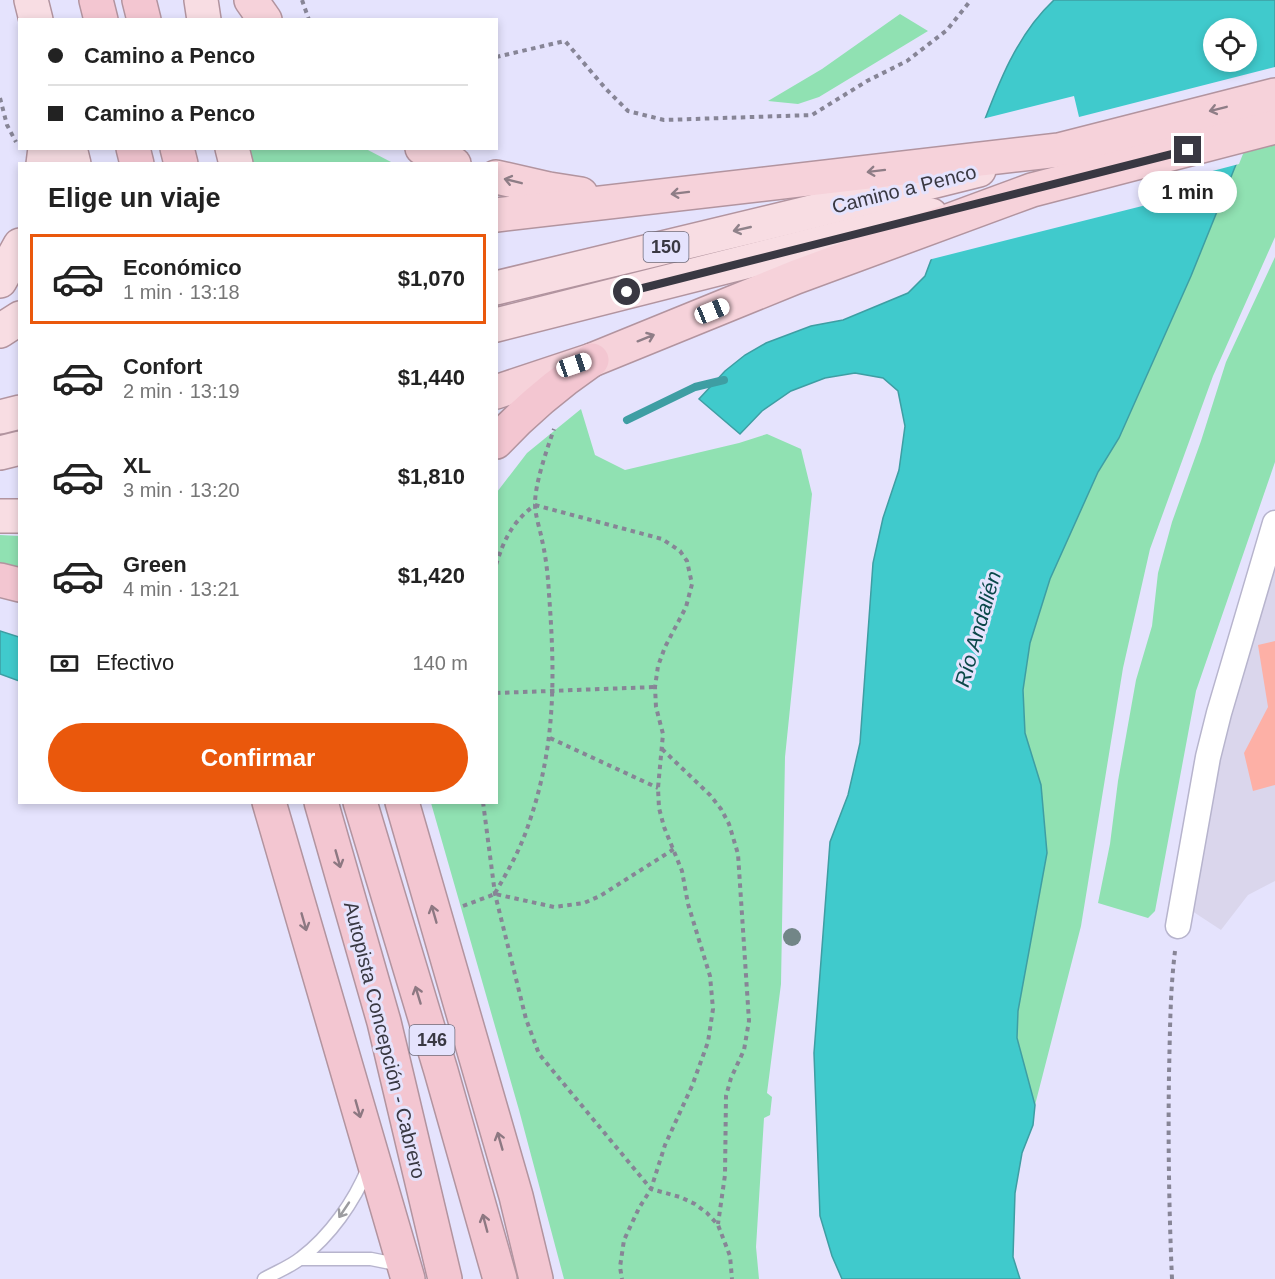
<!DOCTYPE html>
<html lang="es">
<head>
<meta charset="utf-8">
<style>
  :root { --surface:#fff; --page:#f6f6f6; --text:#222; --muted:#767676; --line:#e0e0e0; --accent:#ea580c }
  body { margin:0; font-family:Helvetica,sans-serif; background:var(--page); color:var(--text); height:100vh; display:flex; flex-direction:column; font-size:22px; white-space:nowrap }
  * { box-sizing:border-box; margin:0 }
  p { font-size:20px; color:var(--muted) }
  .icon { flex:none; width:33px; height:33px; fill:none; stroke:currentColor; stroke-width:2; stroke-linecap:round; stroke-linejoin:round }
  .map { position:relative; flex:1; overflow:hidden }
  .panel { position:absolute; left:18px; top:162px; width:480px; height:642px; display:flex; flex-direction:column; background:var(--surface); border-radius:0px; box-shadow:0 3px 9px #0003 }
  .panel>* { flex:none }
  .hud { position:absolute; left:18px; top:18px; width:480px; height:132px; border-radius:0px; box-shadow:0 3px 9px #0003; display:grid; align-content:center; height:132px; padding:0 30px; background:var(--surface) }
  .buttons { position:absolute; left:1203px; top:18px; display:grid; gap:12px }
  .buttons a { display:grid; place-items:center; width:54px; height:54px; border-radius:50%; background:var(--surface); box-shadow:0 3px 9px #0003; font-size:30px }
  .end { position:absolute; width:27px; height:27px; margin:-14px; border:8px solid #393842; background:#fff; box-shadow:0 0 0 3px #fff }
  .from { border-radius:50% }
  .bubble { position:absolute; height:42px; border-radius:21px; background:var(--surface); box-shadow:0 3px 9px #0003; font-size:20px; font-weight:800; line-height:42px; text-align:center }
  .car { position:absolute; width:18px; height:36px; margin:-18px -9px; border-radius:8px; box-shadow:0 0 4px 2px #0007; background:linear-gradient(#fff 24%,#345 0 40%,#fff 0 76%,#345 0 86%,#fff 0) }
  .hud b { display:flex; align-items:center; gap:21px; height:57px; font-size:22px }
  .hud b+b { border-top:2px solid var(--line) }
  .hud i { width:15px; height:15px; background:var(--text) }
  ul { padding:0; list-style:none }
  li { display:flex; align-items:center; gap:18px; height:90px; margin:0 12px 9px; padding:0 18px; border:3px solid transparent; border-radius:0px }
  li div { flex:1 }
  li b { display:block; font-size:22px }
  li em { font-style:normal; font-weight:800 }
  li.current { border-color:var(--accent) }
  li>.icon { width:54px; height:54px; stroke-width:1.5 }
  h2 { padding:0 30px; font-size:27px; line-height:72px }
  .pay { display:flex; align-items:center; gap:15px; height:66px; padding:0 30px; font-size:22px }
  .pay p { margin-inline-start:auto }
  .cta { display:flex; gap:12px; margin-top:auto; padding:12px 30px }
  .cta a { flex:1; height:69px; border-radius:36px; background:var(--accent); color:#fff; font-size:24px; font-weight:800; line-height:69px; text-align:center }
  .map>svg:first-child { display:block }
</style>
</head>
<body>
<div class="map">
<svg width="1275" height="1279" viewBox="0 0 1275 1279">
  <rect width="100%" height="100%" fill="#e5e3fd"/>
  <polygon fill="#dad6ec" points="1275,569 1275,881 1248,895 1221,930 1189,909 1225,722"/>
  <g fill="#90e1b2">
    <polygon points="900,14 928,31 819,97 798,104 768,101 822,69"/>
    <polygon points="1275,76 1275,237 1213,376 1150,549 1123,668 1081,926 1035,1105 1017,1038 1018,1011 1047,853 1041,785 1025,733 1023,690 1030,643 1050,579 1098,472 1119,438 1191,276 1256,114"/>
    <polygon points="244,149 366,149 393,163 248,163"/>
    <polygon points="1275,257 1275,462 1196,691 1155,911 1148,918 1098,903 1110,844 1118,781 1136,680 1152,626 1158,573 1172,522 1201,441 1226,362"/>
    <polygon points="581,409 595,455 625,470 739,443 767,434 801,449 812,494 785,757 781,984 767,1093 772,1097 770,1115 764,1118 756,1247 759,1279 564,1279 519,1110 431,803 496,802 497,492 527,453"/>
    <polygon points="0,535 19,536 19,570 0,564"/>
  </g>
  <g fill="#40cacc" stroke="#3e9ea3" stroke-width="1.5" fill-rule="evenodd">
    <path d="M1054 0H1275V76L1256 115 1191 276 1119 438 1098 472 1050 579 1030 643 1023 690 1025 733 1041 785 1047 853 1018 1011 1017 1038 1035 1105 1033 1125 1022 1153 1015 1193 1013 1257 1020 1279H842L832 1256 820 1216 814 1053 830 842 848 795 860 743 873 563 883 518 899 470 905 426 898 391 883 378 855 373 825 378 791 391 762 411 740 434 699 399 725 371 745 355 766 343 811 326 843 320 908 293 925 276C941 233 958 191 974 148 994 96 1012 39 1054 0ZM1214 28H1246V62H1214Z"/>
    <polygon points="0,631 19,637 19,681 0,674"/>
  </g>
  <polygon fill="#e5e3fd" points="1275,67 1275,83 1258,116 1239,164 1186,178 1190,194 928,260 982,119 1074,96 1079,117"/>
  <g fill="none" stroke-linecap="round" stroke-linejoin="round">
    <polyline stroke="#3e9ea3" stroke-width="8" points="627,420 695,387 724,380"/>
  </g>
  <polygon fill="#fdb0a6" points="1275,641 1275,785 1253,791 1244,753 1268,707 1258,645"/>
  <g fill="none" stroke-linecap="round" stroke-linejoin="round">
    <g stroke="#b7b4cd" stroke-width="15">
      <g id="service">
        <polyline points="301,1259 371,1259 401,1265"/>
        <path d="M264 1279C276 1272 290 1267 301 1258 330 1236 354 1202 368 1168"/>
      </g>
    </g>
    <g stroke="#b7b4cd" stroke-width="27">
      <polyline id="minor" points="1178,926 1208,757 1219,713 1275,523"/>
    </g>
    <g stroke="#b2949f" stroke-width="36">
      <g id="primary">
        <polyline points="31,0 36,20"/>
        <polyline points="201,0 204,20"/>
        <polyline points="70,148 74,164"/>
        <polyline points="232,148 236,164"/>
        <polyline points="43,164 45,148"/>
        <polyline points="0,281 20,245"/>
        <polyline points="496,288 799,215 979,170"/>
        <polyline points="496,325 931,215"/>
        <polyline points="0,331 20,318"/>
        <polyline points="0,417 20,412"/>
        <polyline points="0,453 20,448"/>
        <polyline points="0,516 20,516"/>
      </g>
    </g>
    <g stroke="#b2949f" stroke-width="36">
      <g id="trunk">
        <polyline points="251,0 265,20"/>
        <polyline points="422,148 454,164"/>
        <polyline points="496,177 549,189 581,194"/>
        <polyline points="496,215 1059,150 1275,95"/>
        <polyline points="496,392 592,360 796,277 1032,190 1275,127"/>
      </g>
    </g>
    <g stroke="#b2949f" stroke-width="36">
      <g id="motorway">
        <polyline points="96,0 101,20"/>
        <polyline points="139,0 144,20"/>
        <polyline points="133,148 137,164"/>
        <polyline points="177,148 181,164"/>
        <path d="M496 442C525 411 557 384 592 360"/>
        <polyline points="0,580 20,585"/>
        <polyline points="269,802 408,1279"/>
        <polyline points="321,802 384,1022 445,1279"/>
        <polyline points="360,802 441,1071 500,1279"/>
        <polyline points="402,802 516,1196 536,1279"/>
      </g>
    </g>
    <g stroke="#878596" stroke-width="4" stroke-dasharray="4.5 4.5" stroke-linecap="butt">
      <polyline points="302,0 309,20"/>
      <polyline points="496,57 565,41 606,89 628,111 664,120 812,115 867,81 907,61 947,30 971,0"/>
      <polyline points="0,98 7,125 16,142"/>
      <polyline points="535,505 662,539 680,551 687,561 692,584 686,607 665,647 658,666 655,687 656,707 663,734 658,788 659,808 664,827 682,871 688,904 710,976 713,1009 708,1042 692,1086 665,1145 651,1189 639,1208 624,1240 620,1267 622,1279"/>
      <path d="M496 565C504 539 513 521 535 505"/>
      <polyline points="496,693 655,687"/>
      <polyline points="550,738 658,788"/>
      <polyline points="662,749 710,795 721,809 729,824 738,854 749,1021 744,1050 731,1078 726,1096 725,1175 718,1224"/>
      <polyline points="483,802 495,894 526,1019 539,1054 651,1189 680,1197 695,1204 707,1213 718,1225 730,1256 732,1279"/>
      <path d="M495 893C508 871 521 848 529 823 556 745 555 675 549 594 548 576 546 557 542 540 540 529 535 515 535 504 535 483 547 449 554 429"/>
      <polyline points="463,906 495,894 554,907 584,903 600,896 674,849"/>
      <path d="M1172 1279C1169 1211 1168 1142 1169 1074 1170 1033 1170 992 1175 951"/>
    </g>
    <use href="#service" stroke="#fff" stroke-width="12"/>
    <use href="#minor" stroke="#fff" stroke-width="24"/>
    <use href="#primary" stroke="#f8dde3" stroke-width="33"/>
    <use href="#trunk" stroke="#f6d2da" stroke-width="33"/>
    <use href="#motorway" stroke="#f3c6d1" stroke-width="33"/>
  </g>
  <circle fill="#728687" cx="792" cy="937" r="9"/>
  <defs><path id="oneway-shaft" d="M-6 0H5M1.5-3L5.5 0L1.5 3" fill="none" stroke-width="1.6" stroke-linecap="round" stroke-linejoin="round" transform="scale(1.5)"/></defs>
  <g stroke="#8e7d86">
    <use href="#oneway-shaft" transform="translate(1218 109) rotate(166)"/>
    <use href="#oneway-shaft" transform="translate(876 171) rotate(173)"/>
    <use href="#oneway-shaft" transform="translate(513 181) rotate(-166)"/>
    <use href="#oneway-shaft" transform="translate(680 193) rotate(173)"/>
    <use href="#oneway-shaft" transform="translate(646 338) rotate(-22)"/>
  </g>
  <use stroke="#8f828a" href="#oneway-shaft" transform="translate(742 229) rotate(167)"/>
  <g stroke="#8d7882">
    <use href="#oneway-shaft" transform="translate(338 859) rotate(74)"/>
    <use href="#oneway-shaft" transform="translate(434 914) rotate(-106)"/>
    <use href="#oneway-shaft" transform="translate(304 922) rotate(74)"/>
    <use href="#oneway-shaft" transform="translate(418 995) rotate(-107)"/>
    <use href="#oneway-shaft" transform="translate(358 1109) rotate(74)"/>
    <use href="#oneway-shaft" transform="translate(500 1141) rotate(-106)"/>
    <use href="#oneway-shaft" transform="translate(485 1223) rotate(-105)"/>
  </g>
  <use stroke="#9c9ca0" href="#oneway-shaft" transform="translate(344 1210) rotate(124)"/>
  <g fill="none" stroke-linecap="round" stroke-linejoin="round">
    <polyline stroke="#393842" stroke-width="8" points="627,292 1188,150"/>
  </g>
  <g text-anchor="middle" stroke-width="6" stroke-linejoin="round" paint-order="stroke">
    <g fill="#e5e3fd" stroke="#6d6b7a" stroke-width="1.5">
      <rect x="643.5" y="232" width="45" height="30" rx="4.5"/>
      <rect x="409.5" y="1025" width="45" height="30" rx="4.5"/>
    </g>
    <g font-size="18" font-weight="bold" fill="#393842">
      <text x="666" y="253">150</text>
      <text x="432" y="1046">146</text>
    </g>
    <g font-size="20" fill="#393842" stroke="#e5e3fd">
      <text transform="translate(904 189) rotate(-14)" y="7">Camino a Penco</text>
      <text transform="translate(385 1040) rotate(76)" y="7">Autopista Concepción - Cabrero</text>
    </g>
    <g font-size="21" font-style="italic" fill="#0a4849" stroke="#e5e3fd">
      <text transform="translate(978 629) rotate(-74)" y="7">Río Andalién</text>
    </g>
  </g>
</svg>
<div class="buttons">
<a><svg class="icon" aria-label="locate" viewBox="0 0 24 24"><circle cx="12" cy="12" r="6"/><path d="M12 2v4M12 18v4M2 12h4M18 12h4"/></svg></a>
</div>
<i class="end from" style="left:627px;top:292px"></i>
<i class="end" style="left:1188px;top:150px"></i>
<div class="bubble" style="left:1138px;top:171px;width:99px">1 min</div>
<i class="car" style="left:712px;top:311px;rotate:68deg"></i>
<i class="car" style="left:574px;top:365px;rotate:71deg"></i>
<div class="hud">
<b><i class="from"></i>Camino a Penco</b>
<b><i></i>Camino a Penco</b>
</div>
<section class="panel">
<h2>Elige un viaje</h2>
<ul>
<li class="current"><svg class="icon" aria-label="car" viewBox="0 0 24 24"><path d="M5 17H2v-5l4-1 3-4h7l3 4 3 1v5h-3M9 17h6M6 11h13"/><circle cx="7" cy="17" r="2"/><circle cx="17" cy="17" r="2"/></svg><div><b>Económico</b><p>1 min · 13:18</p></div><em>$1,070</em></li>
<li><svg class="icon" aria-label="car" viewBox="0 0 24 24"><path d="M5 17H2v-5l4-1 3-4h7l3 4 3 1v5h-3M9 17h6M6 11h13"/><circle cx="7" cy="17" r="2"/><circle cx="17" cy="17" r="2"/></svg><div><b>Confort</b><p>2 min · 13:19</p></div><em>$1,440</em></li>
<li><svg class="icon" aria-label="car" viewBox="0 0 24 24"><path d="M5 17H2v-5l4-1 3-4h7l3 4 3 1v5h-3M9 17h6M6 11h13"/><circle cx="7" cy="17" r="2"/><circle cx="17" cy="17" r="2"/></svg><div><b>XL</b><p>3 min · 13:20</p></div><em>$1,810</em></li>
<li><svg class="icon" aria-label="car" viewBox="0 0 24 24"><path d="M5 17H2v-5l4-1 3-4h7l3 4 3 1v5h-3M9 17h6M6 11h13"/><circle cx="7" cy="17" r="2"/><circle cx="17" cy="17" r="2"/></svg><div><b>Green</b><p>4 min · 13:21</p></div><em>$1,420</em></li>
</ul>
<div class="pay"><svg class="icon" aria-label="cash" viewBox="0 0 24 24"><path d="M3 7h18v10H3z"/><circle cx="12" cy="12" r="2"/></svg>Efectivo<p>140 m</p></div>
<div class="cta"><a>Confirmar</a></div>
</section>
</div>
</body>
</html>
